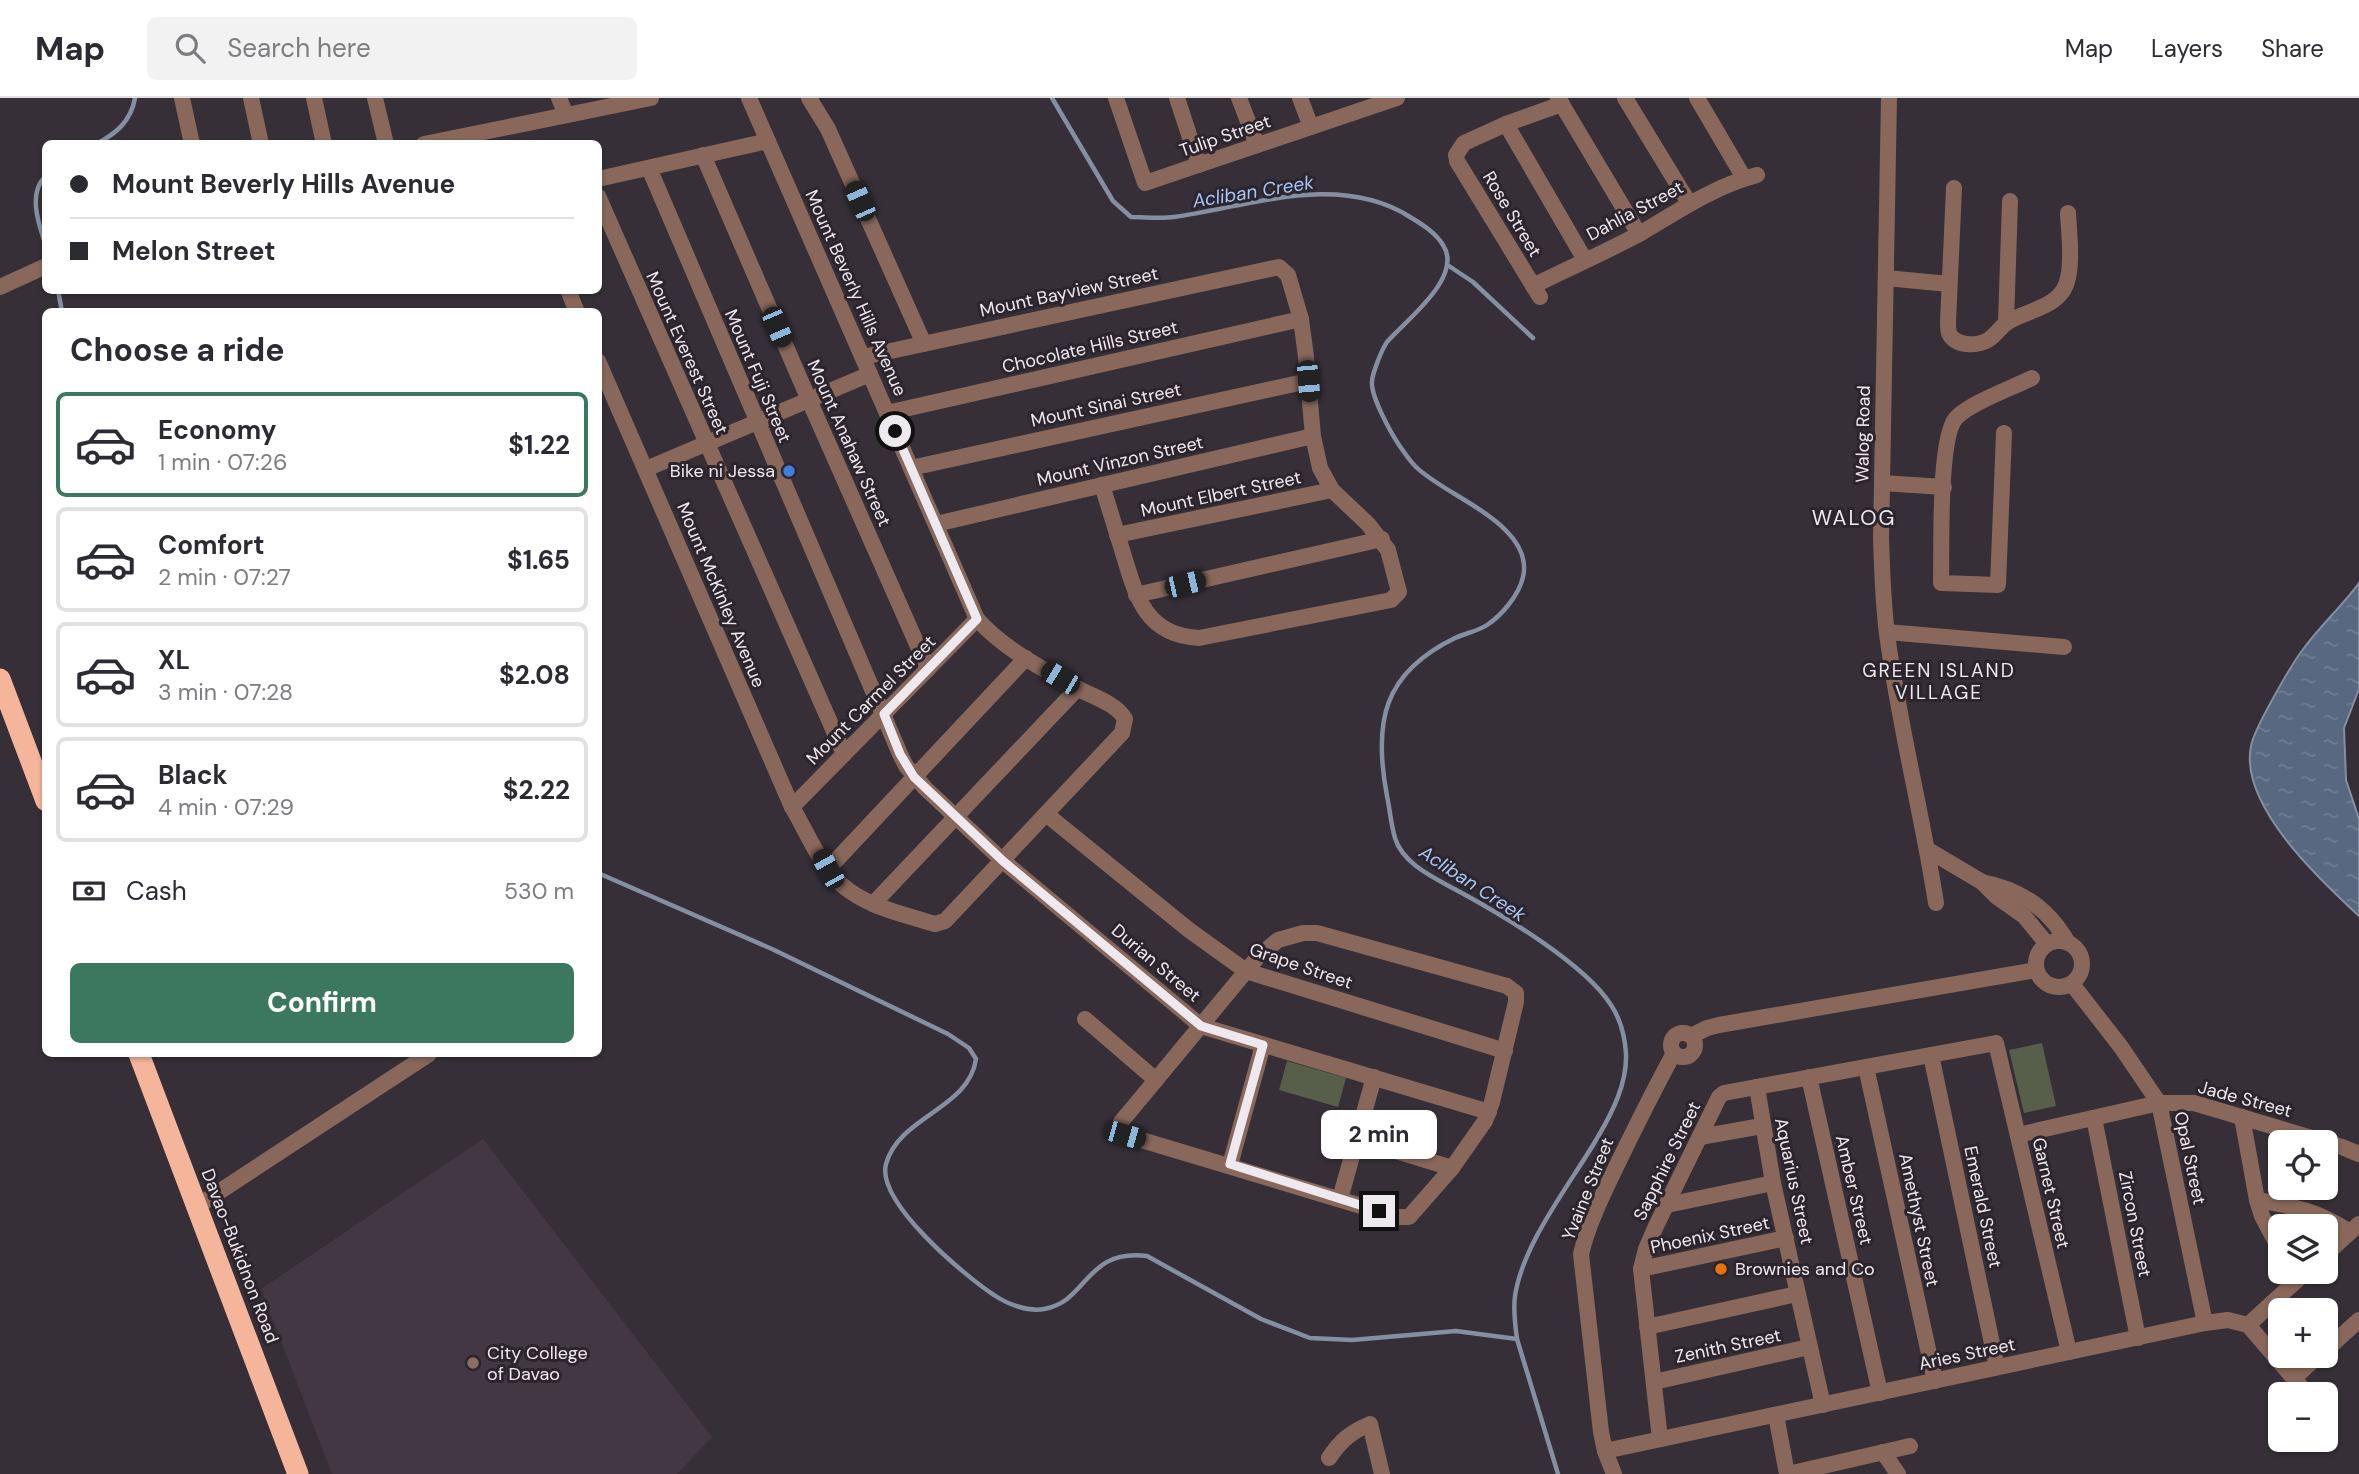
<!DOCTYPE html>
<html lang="en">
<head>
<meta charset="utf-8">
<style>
  :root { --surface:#fff; --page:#f2f2f3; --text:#2b2b33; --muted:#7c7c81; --line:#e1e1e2; --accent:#3c7760 }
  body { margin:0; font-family:"DM Sans",sans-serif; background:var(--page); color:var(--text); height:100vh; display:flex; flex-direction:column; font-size:26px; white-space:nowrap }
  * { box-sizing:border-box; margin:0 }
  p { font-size:23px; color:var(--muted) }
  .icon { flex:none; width:38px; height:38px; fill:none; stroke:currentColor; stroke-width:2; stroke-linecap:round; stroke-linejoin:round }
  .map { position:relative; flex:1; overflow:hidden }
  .details { position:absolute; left:42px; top:210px; width:560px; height:749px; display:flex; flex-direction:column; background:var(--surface); border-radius:10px; box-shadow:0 2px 5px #0004 }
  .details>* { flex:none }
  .guide { position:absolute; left:42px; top:42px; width:560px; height:154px; border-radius:10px; box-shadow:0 2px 5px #0004; display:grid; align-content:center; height:154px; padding:0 28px; background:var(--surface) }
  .controls { position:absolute; left:2268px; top:1032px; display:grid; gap:14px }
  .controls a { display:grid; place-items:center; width:70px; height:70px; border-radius:10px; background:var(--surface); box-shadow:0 2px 5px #0004; font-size:35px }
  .end { position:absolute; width:32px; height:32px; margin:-16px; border:9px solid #eee9ef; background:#111; box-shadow:0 0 0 4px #111 }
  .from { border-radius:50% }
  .bubble { position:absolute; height:49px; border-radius:10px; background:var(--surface); box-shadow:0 2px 5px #0004; font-size:23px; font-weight:700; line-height:49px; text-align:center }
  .car { position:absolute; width:21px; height:42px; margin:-21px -10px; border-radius:9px; box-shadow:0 0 5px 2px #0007; background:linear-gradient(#222 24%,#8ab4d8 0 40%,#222 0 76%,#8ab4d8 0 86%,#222 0) }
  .guide b { display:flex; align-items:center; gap:24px; height:66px; font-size:26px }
  .guide b+b { border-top:2px solid var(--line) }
  .guide i { width:18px; height:18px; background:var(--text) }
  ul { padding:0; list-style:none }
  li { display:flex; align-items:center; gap:21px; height:105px; margin:0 14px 10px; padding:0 14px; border:4px solid var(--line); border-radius:10px }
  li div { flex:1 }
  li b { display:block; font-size:26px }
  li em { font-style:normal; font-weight:700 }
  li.current { border-color:var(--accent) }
  li>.icon { width:63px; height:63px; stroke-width:1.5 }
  h2 { padding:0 28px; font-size:32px; line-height:84px }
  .pay { display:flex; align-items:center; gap:18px; height:77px; padding:0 28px; font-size:26px }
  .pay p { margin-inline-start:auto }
  .action { display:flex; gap:14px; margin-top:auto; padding:14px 28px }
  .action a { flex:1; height:80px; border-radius:10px; background:var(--accent); color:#fff; font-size:28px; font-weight:700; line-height:80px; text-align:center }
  header { display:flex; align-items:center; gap:42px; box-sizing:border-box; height:98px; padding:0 35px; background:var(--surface); border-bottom:2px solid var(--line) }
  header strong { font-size:33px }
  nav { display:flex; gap:38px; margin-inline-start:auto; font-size:24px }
  .search { width:490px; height:63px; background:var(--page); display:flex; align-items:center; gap:18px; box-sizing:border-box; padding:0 24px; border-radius:10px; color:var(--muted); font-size:26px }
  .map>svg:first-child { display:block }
</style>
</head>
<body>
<header>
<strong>Map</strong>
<div class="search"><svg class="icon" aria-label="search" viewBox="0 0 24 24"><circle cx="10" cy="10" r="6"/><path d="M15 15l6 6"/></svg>Search here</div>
<nav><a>Map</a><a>Layers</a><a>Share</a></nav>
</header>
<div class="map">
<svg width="2359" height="1376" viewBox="0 0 2359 1376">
  <defs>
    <pattern id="water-ripples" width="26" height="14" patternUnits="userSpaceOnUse" patternTransform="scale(1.75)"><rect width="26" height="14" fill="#576880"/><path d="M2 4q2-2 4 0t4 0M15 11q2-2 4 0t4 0" fill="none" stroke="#6f7e92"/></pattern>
  </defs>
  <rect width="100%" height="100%" fill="#362f37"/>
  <polygon fill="#433744" points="483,1041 712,1339 677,1376 332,1376 261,1191"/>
  <g fill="#575f4b">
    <polygon points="2042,945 2056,1008 2024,1015 2009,952"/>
    <polygon points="1287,963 1346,980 1338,1009 1279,992"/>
  </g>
  <path fill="url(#water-ripples)" stroke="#848fa1" stroke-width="2" d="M2359 485V591L2344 630 2346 682 2359 721V818C2320 782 2239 707 2251 648 2254 631 2292 565 2304 550 2321 527 2342 508 2359 485Z"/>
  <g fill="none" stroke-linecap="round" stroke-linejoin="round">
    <g stroke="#848fa1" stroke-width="4.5">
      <path d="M1052 0 1113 103 1131 119C1145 119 1160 121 1174 119 1250 108 1339 74 1410 119 1423 127 1435 134 1443 147 1464 179 1406 222 1387 244 1382 251 1372 276 1372 284 1371 299 1391 335 1399 347 1404 354 1409 362 1415 368 1444 398 1535 426 1523 479 1519 497 1502 517 1487 527 1478 533 1466 535 1455 540 1383 575 1373 624 1387 698 1390 712 1391 727 1395 740 1403 767 1437 781 1460 794 1504 818 1585 866 1611 907 1621 922 1625 939 1626 956 1627 985 1613 1013 1599 1037 1572 1084 1523 1144 1515 1198 1513 1212 1515 1226 1517 1241L1558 1376"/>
      <path d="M96 46C116 36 131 23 135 0"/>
      <path d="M46 78C27 95 39 127 46 148"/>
      <polyline points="1449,168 1473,184 1533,240"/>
      <polyline points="58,192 62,214"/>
      <path d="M598 775 772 851 948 936 969 950 976 961C969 1011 899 1018 886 1066 876 1104 965 1178 994 1197 1007 1206 1028 1214 1044 1211 1089 1203 1084 1151 1147 1158L1261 1221 1310 1240 1352 1242 1456 1233 1517 1241"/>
    </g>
    <g stroke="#89685b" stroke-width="16">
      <polyline points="182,0 192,46"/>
      <polyline points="251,0 261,46"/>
      <polyline points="314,0 324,46"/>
      <polyline points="375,0 386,46"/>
      <polyline points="559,0 566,17"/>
      <polyline points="809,0 828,31 924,246"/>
      <polyline points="1116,0 1145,85 1397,0"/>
      <polyline points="1177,0 1199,67"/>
      <polyline points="1239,0 1257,47"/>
      <polyline points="1300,0 1311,29"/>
      <polyline points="1558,0 1639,136"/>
      <polyline points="1625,0 1689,105"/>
      <polyline points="1697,0 1744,80"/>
      <path d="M1889 0 1881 440C1882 472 1883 505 1887 536 1899 627 1922 715 1936 805"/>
      <polyline points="1506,26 1585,162"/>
      <polyline points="424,46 651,0"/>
      <polyline points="703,57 809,302 928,571"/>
      <polyline points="649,70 900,656 906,668 925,690 1003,763 1201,928 1489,1014"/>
      <polyline points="598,81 768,43"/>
      <path d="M1954 90 1948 224C1948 228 1948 232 1949 235 1955 249 1978 248 1988 242 1996 237 2001 228 2008 224 2026 213 2053 210 2064 191 2074 173 2069 136 2068 115"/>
      <polyline points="598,98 844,656"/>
      <polyline points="1886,180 1949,186"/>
      <path d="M1533 188C1569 170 1606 154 1641 135 1678 113 1715 88 1757 77"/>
      <polyline points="0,189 46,168"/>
      <polyline points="568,192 577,214"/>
      <polyline points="1540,199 1457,63 1456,57 1464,45 1506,26 1562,6"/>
      <polyline points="2006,225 2010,103"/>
      <path d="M863 259 1279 169 1288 177 1301 221 1306 259 1313 338 1320 370 1332 392 1368 426 1388 452 1399 494 1391 502 1199 540C1145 537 1136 498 1123 455 1116 432 1109 410 1102 387"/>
      <path d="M598 263 792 709C807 734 820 768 842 787 866 808 899 815 928 824L935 826 945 823 1122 635 1125 621C1116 605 1091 598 1075 589 1041 570 1004 551 977 521L749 0"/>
      <polyline points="887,315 1301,221"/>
      <path d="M2004 335 1998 487 1941 485C1942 453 1938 340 1956 320 1970 305 2012 290 2032 280"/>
      <polyline points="911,370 1308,283"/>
      <polyline points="646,371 870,276"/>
      <polyline points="1882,385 1944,389"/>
      <polyline points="936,426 1313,338"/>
      <polyline points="1117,437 1332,392"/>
      <polyline points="1136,497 1382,441"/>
      <polyline points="1887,534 2064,549"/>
      <polyline points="792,709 977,521"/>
      <polyline points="1046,716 1189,832 1246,873 1505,953"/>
      <polyline points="1928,752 1982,784 1997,799 2024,818 2047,846"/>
      <polyline points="828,771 1026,560"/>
      <path d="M1982 784C2020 791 2049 811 2068 845"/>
      <polyline points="873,806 1077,591"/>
      <polygon points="1303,835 1317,835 1507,888 1516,895 1516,904 1492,1004 1485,1023 1452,1070 1409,1119 1398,1119 1125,1037 1119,1032 1121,1024 1257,860 1278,842"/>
      <circle cx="2059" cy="866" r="23"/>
      <polyline points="2072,886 2121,949 2159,1005 2205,1225"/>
      <polyline points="1085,921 1156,982"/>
      <circle cx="1683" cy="947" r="12"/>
      <polyline points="1691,938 1707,930 1719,927 2036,872"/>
      <polyline points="1931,957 1997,1269"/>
      <polyline points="1866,969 1935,1283"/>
      <polyline points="1809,979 1880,1295"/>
      <polyline points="1757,989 1773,1085 1823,1307"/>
      <polyline points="2242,1019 2257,1102 2262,1118 2280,1152"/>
      <polyline points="2094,1020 2138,1240"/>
      <polyline points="2018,1037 2159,1005 2194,1005 2342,1049 2359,1056"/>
      <polyline points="1700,1039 1762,1028"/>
      <polyline points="1357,1041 1452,1070"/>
      <polyline points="1230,1067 1263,947"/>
      <polyline points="1340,1101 1374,979"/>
      <path d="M2257 1102C2296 1109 2316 1112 2350 1134"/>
      <polyline points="1667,1107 1773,1085"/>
      <polyline points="196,1109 429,956"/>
      <polyline points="2326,1156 2359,1126"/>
      <polyline points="1641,1171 1786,1140"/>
      <polyline points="2248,1227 2306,1174"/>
      <polyline points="1647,1229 1797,1196"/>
      <polyline points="2326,1252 2359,1222"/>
      <polyline points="2294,1280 2318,1258"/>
      <polyline points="1654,1284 1809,1249"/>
      <polyline points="1776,1317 1787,1376"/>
      <polyline points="1660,1341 1641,1171 1646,1151 1656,1128 1719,999 1724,995 1996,945 2069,1254"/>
      <polyline points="1605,1353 2205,1225 2228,1222 2248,1227 2308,1297"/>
      <polyline points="1883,1354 1898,1376"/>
      <path d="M1329 1360C1341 1342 1351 1334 1370 1326L1382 1376"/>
      <path d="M1614 1376 1605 1353 1601 1334 1581 1156C1588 1127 1602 1098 1615 1071 1634 1032 1653 993 1674 955"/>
      <polyline points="1788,1376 1910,1348"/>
    </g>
    <g stroke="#f5b59b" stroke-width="21">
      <polyline points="0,581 46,703"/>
      <polyline points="139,956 298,1376"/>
    </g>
  </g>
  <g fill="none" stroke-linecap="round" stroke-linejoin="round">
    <polyline stroke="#eee9ef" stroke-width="9" points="895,333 977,521 884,616 900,656 914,679 1003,763 1201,928 1263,947 1230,1066 1379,1113"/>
  </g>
  <circle fill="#3f7fe0" stroke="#2c252d" stroke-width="2.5" cx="789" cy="373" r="7"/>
  <circle fill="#e8710a" stroke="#2c252d" stroke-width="2.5" cx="1721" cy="1171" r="7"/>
  <circle fill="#8d6e63" stroke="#2c252d" stroke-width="2.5" cx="473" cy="1265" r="7"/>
  <g text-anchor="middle" stroke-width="6" stroke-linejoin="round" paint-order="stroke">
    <g font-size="18" fill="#eee9ef" stroke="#2c252d">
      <text transform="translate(1225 38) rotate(-19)" y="6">Tulip Street</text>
      <text transform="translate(1635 113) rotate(-28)" y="6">Dahlia Street</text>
      <text transform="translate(1512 116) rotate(59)" y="6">Rose Street</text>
      <text transform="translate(1069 194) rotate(-12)" y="6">Mount Bayview Street</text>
      <text transform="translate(856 195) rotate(66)" y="6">Mount Beverly Hills Avenue</text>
      <text transform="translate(1090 249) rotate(-13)" y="6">Chocolate Hills Street</text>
      <text transform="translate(687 255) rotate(66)" y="6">Mount Everest Street</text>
      <text transform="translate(758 278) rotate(67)" y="6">Mount Fuji Street</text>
      <text transform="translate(1106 307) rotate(-12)" y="6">Mount Sinai Street</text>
      <text transform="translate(1863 336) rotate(-89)" y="6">Walog Road</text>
      <text transform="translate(849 345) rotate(66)" y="6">Mount Anahaw Street</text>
      <text transform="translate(1120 363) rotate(-13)" y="6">Mount Vinzon Street</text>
      <text transform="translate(1221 396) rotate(-12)" y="6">Mount Elbert Street</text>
      <text transform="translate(721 497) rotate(67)" y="6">Mount McKinley Avenue</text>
      <text transform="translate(871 602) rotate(-45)" y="6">Mount Carmel Street</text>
      <text transform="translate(1156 865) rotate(40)" y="6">Durian Street</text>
      <text transform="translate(1301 868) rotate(19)" y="6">Grape Street</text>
      <text transform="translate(2245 1001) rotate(15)" y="6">Jade Street</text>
      <text transform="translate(2190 1060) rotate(78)" y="6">Opal Street</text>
      <text transform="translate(1667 1063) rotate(-64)" y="6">Sapphire Street</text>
      <text transform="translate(1794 1083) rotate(78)" y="6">Aquarius Street</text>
      <text transform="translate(1588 1091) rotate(-68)" y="6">Yvaine Street</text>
      <text transform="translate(1854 1092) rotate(77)" y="6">Amber Street</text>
      <text transform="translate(2051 1095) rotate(77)" y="6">Garnet Street</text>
      <text transform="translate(1983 1109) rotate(78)" y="6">Emerald Street</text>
      <text transform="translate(1919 1122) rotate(78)" y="6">Amethyst Street</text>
      <text transform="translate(2135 1126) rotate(79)" y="6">Zircon Street</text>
      <text transform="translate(1710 1137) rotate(-12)" y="6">Phoenix Street</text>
      <text transform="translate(240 1158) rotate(69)" y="6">Davao-Bukidnon Road</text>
      <text transform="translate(1728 1248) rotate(-12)" y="6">Zenith Street</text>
      <text transform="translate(1967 1256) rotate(-12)" y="6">Aries Street</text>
    </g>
    <g font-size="18" fill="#eee9ef" stroke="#2c252d" text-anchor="start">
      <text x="775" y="379" text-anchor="end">Bike ni Jessa</text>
      <text x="1735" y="1177">Brownies and Co</text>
      <text x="487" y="1261">City College<tspan x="487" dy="21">of Davao</tspan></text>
    </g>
    <g font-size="19" font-style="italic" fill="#a7c6f5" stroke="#2c252d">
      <text transform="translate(1253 93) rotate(-9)" y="7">Acliban Creek</text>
      <text transform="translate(1473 785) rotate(33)" y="7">Acliban Creek</text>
    </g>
    <g font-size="19" letter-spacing="2" fill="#eee9ef" stroke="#2c252d">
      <text x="1939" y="579">GREEN ISLAND<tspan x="1939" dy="22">VILLAGE</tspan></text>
    </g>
    <g font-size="21" letter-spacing="2" fill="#eee9ef" stroke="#2c252d">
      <text x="1854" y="427">WALOG</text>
    </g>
  </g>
</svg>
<div class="controls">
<a><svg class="icon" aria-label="locate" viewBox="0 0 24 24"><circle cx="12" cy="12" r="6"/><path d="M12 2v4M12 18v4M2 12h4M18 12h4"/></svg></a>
<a><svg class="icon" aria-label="layers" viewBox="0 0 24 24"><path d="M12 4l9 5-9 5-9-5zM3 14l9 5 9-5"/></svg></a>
<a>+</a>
<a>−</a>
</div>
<i class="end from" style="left:895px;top:333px"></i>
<i class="end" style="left:1379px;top:1113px"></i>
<div class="bubble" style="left:1321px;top:1012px;width:116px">2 min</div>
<i class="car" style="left:860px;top:103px;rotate:336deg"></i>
<i class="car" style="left:777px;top:229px;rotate:157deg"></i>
<i class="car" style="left:1308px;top:283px;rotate:175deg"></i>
<i class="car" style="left:1185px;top:486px;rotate:77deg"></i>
<i class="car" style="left:1060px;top:580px;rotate:301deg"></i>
<i class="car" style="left:828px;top:771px;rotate:331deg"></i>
<i class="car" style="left:1125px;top:1037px;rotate:106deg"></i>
<div class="guide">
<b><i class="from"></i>Mount Beverly Hills Avenue</b>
<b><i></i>Melon Street</b>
</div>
<section class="details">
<h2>Choose a ride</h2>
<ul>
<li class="current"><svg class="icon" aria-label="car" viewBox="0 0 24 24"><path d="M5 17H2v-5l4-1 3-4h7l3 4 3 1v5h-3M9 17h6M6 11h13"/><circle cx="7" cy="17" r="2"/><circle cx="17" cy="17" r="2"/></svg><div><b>Economy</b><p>1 min · 07:26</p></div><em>$1.22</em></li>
<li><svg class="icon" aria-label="car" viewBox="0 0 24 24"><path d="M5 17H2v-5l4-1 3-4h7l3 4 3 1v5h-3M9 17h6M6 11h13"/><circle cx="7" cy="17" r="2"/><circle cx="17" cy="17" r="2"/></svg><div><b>Comfort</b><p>2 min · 07:27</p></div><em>$1.65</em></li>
<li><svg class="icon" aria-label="car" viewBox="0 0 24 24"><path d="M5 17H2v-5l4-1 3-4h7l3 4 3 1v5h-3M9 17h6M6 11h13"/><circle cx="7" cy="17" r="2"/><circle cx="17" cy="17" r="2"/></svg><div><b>XL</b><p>3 min · 07:28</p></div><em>$2.08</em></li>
<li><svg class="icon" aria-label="car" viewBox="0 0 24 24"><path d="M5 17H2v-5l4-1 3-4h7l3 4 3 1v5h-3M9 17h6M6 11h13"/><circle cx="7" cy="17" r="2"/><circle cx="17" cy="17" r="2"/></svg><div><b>Black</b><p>4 min · 07:29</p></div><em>$2.22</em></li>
</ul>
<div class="pay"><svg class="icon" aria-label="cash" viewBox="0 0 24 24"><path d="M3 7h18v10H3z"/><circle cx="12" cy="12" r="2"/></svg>Cash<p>530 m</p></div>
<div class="action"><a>Confirm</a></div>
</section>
</div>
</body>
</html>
